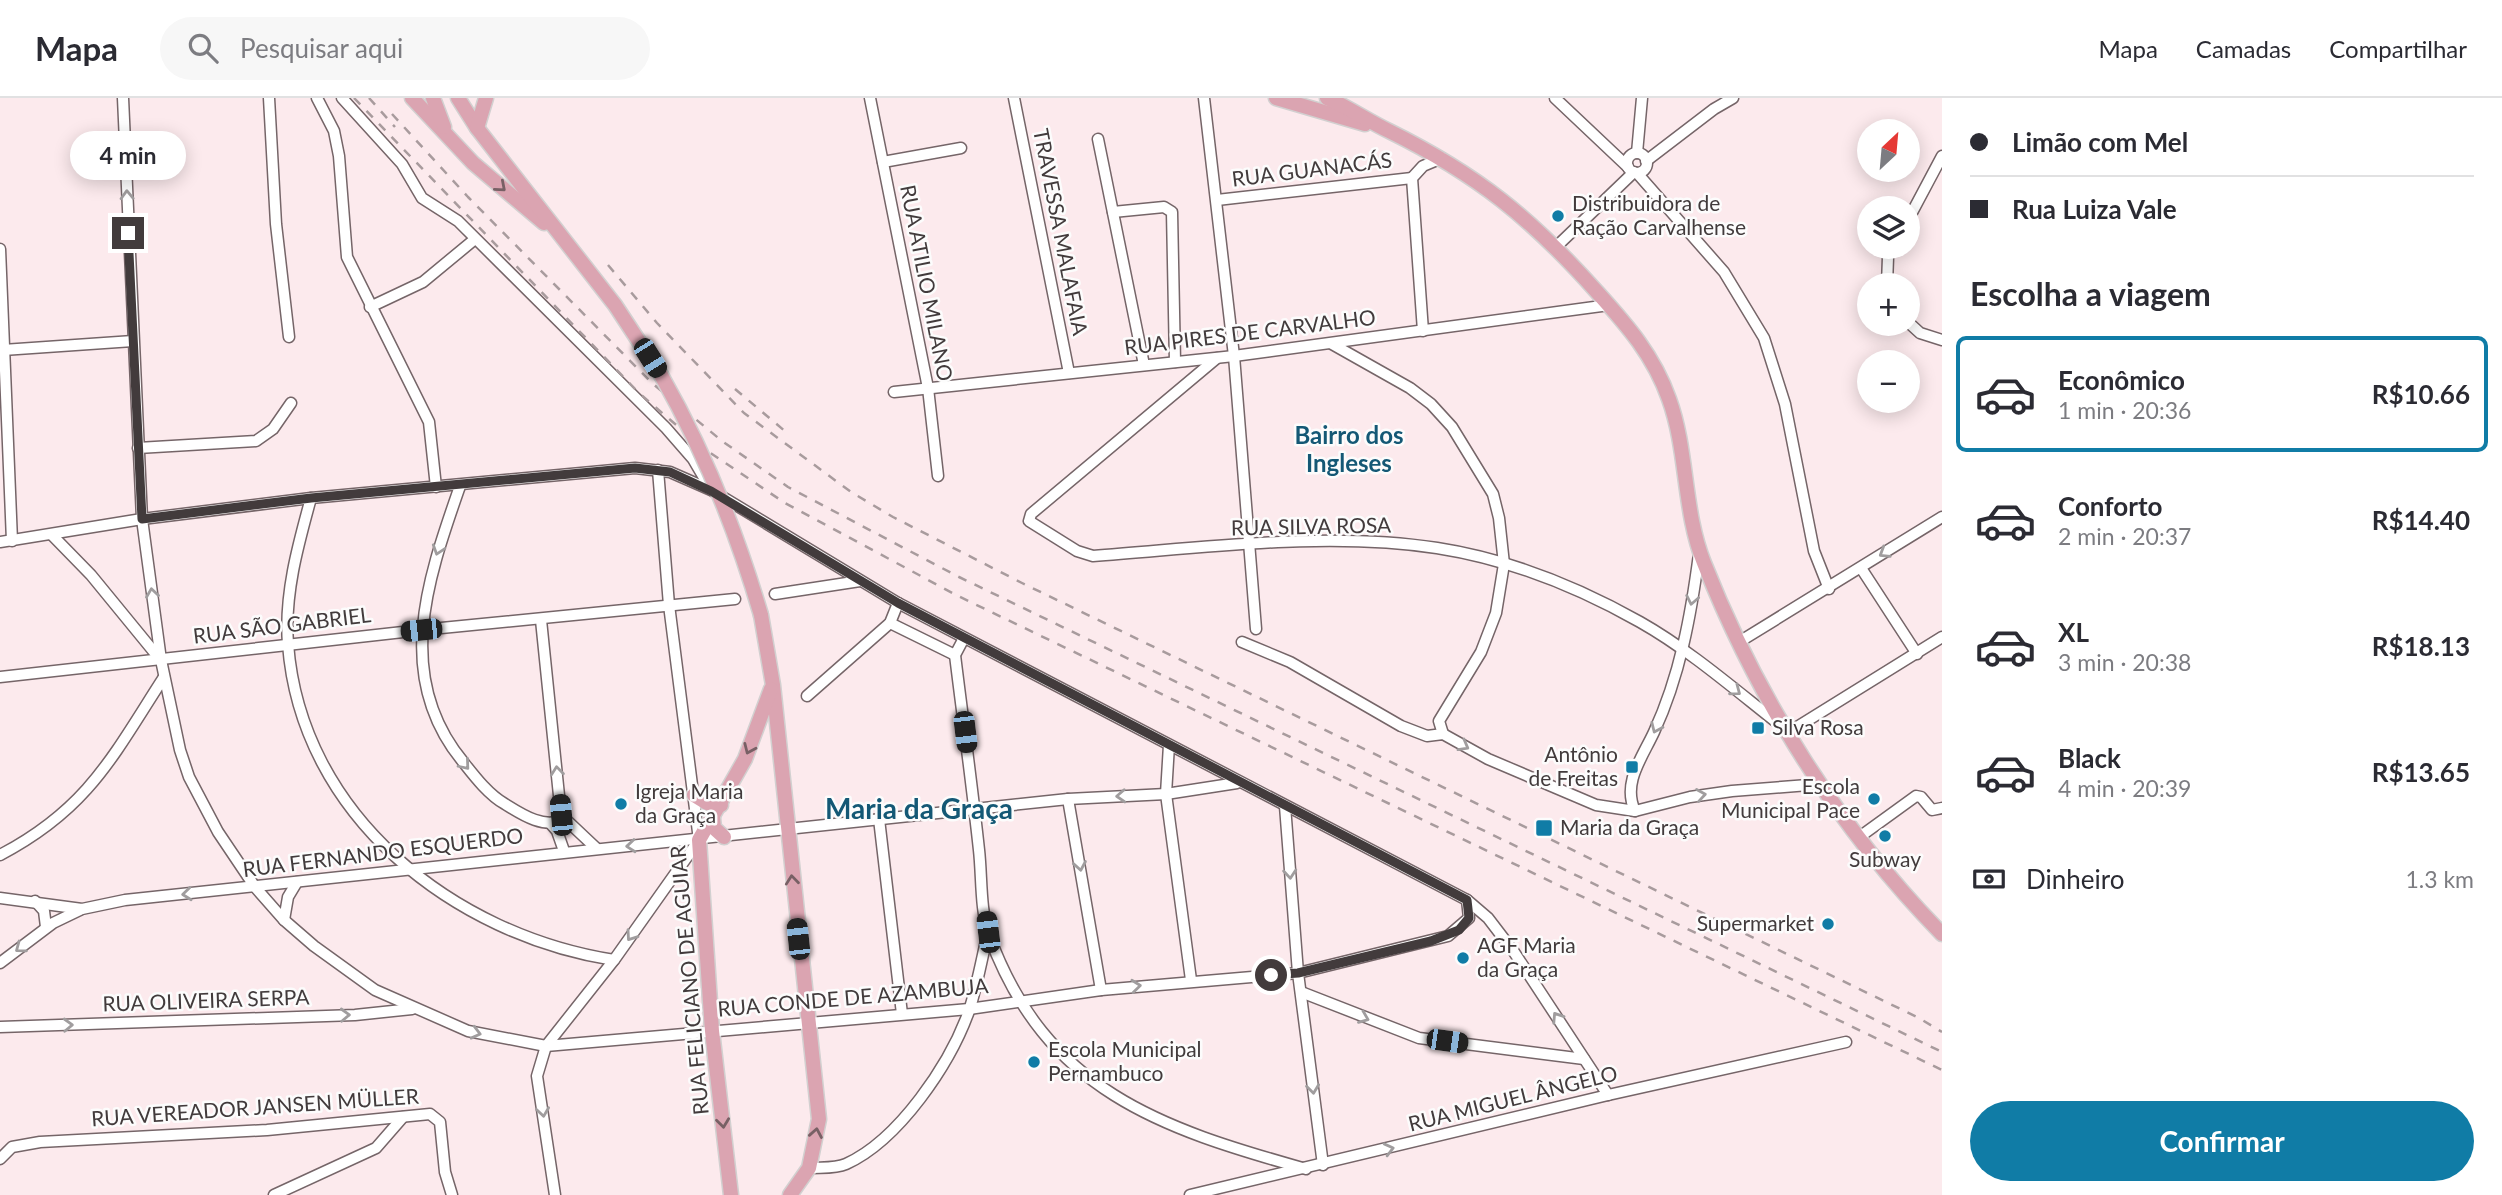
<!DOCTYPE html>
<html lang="pt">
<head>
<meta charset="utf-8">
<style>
  :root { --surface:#fff; --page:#f7f7f7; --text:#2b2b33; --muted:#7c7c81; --line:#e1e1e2; --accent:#107ca6 }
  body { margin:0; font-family:Lato,sans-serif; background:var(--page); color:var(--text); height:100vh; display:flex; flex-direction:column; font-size:26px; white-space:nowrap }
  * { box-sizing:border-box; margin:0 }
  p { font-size:23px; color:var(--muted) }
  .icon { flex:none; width:38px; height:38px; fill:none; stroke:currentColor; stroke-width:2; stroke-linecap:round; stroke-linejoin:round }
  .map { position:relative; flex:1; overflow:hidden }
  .details { display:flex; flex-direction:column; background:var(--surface); width:560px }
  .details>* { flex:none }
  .banner { display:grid; align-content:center; height:154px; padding:0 28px; background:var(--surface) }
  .needle { width:46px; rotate:26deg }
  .controls { position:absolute; left:1857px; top:21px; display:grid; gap:14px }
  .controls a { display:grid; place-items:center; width:63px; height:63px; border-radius:50%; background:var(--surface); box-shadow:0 4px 18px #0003; font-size:35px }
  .end { position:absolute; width:32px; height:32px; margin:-16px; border:9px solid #423b3c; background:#fff; box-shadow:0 0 0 4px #fff }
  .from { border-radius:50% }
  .bubble { position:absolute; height:49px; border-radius:24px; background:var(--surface); box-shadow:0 4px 18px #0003; font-size:23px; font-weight:700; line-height:49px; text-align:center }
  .car { position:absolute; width:21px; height:42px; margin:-21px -10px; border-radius:9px; box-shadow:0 0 5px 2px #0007; background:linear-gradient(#222 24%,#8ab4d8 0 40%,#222 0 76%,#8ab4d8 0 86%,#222 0) }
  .banner b { display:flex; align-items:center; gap:24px; height:66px; font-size:26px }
  .banner b+b { border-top:2px solid var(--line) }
  .banner i { width:18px; height:18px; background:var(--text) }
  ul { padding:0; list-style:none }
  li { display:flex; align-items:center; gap:21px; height:116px; margin:0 14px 10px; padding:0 14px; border:4px solid transparent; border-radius:10px }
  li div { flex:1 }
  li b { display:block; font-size:26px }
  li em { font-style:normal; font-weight:700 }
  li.current { border-color:var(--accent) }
  li>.icon { width:63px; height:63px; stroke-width:1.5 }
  h2 { padding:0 28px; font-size:32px; line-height:84px }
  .pay { display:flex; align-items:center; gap:18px; height:77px; padding:0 28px; font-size:26px }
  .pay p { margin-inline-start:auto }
  .cta { display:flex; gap:14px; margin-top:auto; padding:14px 28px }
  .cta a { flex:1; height:80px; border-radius:42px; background:var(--accent); color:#fff; font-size:28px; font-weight:700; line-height:80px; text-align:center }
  header { display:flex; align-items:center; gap:42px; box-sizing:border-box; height:98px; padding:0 35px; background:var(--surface); border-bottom:2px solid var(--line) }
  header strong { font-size:33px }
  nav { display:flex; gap:38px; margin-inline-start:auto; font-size:24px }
  .search { width:490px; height:63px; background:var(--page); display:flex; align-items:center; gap:18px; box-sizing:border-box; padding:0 24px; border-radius:38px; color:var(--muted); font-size:26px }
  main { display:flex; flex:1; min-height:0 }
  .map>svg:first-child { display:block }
</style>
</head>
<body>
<header>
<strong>Mapa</strong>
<div class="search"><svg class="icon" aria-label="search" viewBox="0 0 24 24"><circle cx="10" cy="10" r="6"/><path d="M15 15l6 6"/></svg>Pesquisar aqui</div>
<nav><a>Mapa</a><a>Camadas</a><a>Compartilhar</a></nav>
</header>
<main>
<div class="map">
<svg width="1942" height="1097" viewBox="0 0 1942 1097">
  <rect width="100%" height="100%" fill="#fceaed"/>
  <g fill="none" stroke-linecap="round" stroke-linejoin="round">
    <g stroke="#756568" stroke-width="13">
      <g id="minor">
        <polyline points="123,0 142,421 161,562 180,652 189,679 218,734 255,789 284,822 314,848 375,892 468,933 546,948 969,911 1101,892 1298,875 1448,838 1469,820 1467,802"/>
        <polyline points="269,0 276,126 289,239"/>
        <polyline points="317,0 334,33 339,58 347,159 429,324 436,389"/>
        <polyline points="342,0 402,66 422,100 458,123 666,330 693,361 710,390"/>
        <polyline points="870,0 928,290 938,378"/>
        <polyline points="1014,0 1069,275"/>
        <polyline points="1204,0 1234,258 1256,531"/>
        <polyline points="1555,0 1628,69"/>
        <polyline points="1098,41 1144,267"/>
        <polyline points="1637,55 1642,0"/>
        <circle cx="1637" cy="65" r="10"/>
        <polyline points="1646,63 1714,11 1733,0"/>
        <polyline points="883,64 961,50"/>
        <polyline points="1637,75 1724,174 1764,240 1785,306 1814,453 1829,491"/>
        <polyline points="1217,102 1412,80"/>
        <polyline points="1113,114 1164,109 1172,114 1175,264"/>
        <polyline points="1908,122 1942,58"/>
        <polyline points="1557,148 1634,74"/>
        <polyline points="0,151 12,443"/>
        <polyline points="1887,187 1888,159 1892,149"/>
        <polyline points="370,209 423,184 475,141"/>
        <polyline points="1908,224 1920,235 1942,242"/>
        <polyline points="1423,233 1412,80 1423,68 1442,60"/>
        <polyline points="1332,246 1410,290 1431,306 1452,329 1493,396 1499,420 1504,466 1496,515 1481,554 1439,623 1443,636"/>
        <polyline points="3,252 133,243"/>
        <path d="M1217 260 1031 416 1029 423 1077 453 1093 458C1204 450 1326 433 1437 450 1508 461 1578 489 1640 524 1693 554 1741 597 1789 634L1942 539"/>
        <polyline points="894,294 1234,258 1609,207"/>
        <polyline points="138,350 256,343 273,331 291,305"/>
        <polyline points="658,372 669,507 699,742"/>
        <path d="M460 388C428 480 392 579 464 665 475 679 489 697 505 706 521 716 545 732 564 721"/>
        <path d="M311 400C298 447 284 497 288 546 301 718 454 837 614 862"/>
        <polyline points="52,437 91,477 159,560"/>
        <polyline points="0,444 142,421 311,400 635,370 670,374 711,392 898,505 1467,802 1488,820 1514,854 1608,997"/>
        <polyline points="1861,470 1917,556"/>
        <polyline points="775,496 860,483"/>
        <polyline points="541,522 561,717 596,750"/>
        <polyline points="890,525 955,557"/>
        <path d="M964 540 955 557C963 622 972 687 979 752 982 778 980 812 989 837 1046 993 1160 1030 1306 1071"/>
        <polyline points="1242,544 1290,564 1401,628 1427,638 1443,636 1488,661 1596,707 1635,713 1690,699 1732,693 1821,686"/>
        <polyline points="1739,544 1942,419"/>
        <polyline points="0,579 421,532 735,501"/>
        <polyline points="807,598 890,525 898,505"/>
        <polyline points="1169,647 1166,696 1191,882"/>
        <polyline points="1068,701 1101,892"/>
        <polyline points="1285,708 1298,875 1323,1067"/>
        <path d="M1635 713C1622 685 1642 660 1654 634 1680 578 1691 517 1699 456"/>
        <polyline points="879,721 902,916"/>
        <polyline points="550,725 557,733 564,753"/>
        <polyline points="1858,740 1916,698 1921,699 1932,712 1942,710"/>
        <path d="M0 757C88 711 113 658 164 579"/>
        <polyline points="0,800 82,811 125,802 1068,701 1166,696 1237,685"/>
        <polyline points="35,803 44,813 46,829"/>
        <polyline points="284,822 288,799 297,784"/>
        <polyline points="0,865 53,825 80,812"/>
        <polyline points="1301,894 1419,940 1584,961"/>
        <polyline points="0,929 355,917 412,911"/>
        <polyline points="0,1061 12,1049 40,1044 267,1032 430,1016 440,1024 445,1074 452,1097"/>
        <path d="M809 1070C821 1069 835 1071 846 1066 899 1042 950 966 969 913 977 888 982 860 988 834"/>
        <polyline points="274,1097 376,1050 403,1019"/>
        <polyline points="555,1097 537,978 546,948 614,862 699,742"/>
        <polyline points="1190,1097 1608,997 1846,944"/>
      </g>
    </g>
    <g stroke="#d2d0d0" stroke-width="17">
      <g id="major">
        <polyline points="412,0 473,65 544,125"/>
        <polyline points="433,0 444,29"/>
        <polyline points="458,0 477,30 615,207 661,277"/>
        <polyline points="1276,0 1365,26"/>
        <path d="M1327 0C1348 9 1368 23 1389 33 1478 77 1531 120 1597 194 1627 227 1654 258 1669 301 1688 353 1683 413 1704 465 1758 602 1839 731 1942 836"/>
        <polyline points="477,30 486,0"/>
        <polyline points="761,517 773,587 819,1021 809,1070 790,1097"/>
        <polyline points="694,697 707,705 721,707"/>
        <polyline points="713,720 714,730 724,739"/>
        <polyline points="731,1097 712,933 699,742 745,661 771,591"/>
      </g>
    </g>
    <use href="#minor" stroke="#fff" stroke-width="10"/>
    <use href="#major" stroke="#dba4b1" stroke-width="14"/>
    <g stroke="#a89b9d" stroke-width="2.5" stroke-dasharray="9 9" stroke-linecap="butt">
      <polyline points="354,0 639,295 703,350 785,405 958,498 1942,972"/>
      <polyline points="369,0 395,29"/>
      <polyline points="392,16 468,99 652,285 722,343 788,389 959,479 1942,954"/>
      <polyline points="608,167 657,225 744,315 851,394 893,419 1022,485 1919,920 1942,934"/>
      <polyline points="735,291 786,334"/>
    </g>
    <g stroke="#d2d0d0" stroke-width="17" stroke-linecap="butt">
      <path id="major-bridge" d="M661 277C705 354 736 432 761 517"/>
    </g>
    <use href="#major-bridge" stroke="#dba4b1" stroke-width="14"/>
  </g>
  <defs><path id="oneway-chevron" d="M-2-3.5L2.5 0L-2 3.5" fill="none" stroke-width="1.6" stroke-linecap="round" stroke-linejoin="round" transform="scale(1.75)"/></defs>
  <g stroke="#786065">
    <use href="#oneway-chevron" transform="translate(501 89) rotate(41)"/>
    <use href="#oneway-chevron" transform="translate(749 651) rotate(114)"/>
    <use href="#oneway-chevron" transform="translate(792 782) rotate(-96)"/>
    <use href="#oneway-chevron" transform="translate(723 1025) rotate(83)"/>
    <use href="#oneway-chevron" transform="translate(816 1035) rotate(-80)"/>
  </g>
  <g stroke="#a09d9e">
    <use href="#oneway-chevron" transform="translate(127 97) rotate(-92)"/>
    <use href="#oneway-chevron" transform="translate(438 452) rotate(108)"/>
    <use href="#oneway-chevron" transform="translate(1884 455) rotate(148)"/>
    <use href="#oneway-chevron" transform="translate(152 495) rotate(-98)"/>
    <use href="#oneway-chevron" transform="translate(1692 502) rotate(101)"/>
    <use href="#oneway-chevron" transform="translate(1736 593) rotate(37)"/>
    <use href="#oneway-chevron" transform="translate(1656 630) rotate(114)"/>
    <use href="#oneway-chevron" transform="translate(1464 648) rotate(29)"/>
    <use href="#oneway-chevron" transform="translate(465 667) rotate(50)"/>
    <use href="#oneway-chevron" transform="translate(557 673) rotate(-96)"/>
    <use href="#oneway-chevron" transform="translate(1701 697) rotate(-9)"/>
    <use href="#oneway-chevron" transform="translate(1121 698) rotate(177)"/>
    <use href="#oneway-chevron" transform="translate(631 748) rotate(175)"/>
    <use href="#oneway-chevron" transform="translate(1080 768) rotate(80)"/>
    <use href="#oneway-chevron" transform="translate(1290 776) rotate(85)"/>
    <use href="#oneway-chevron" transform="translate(187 796) rotate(174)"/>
    <use href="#oneway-chevron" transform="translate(631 838) rotate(125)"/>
    <use href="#oneway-chevron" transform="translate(20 850) rotate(143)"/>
    <use href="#oneway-chevron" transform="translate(1136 888) rotate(-6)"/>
    <use href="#oneway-chevron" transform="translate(345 917) rotate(-2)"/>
    <use href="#oneway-chevron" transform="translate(1557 919) rotate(-123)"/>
    <use href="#oneway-chevron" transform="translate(1364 920) rotate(22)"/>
    <use href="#oneway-chevron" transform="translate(68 927) rotate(-2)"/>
    <use href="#oneway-chevron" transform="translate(476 935) rotate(14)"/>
    <use href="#oneway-chevron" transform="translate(1313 991) rotate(83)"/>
    <use href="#oneway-chevron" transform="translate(543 1014) rotate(82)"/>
    <use href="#oneway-chevron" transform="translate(1389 1051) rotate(-14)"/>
  </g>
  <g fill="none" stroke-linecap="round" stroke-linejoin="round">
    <polyline stroke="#423b3c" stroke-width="9" points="128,135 142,421 311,400 635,370 670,374 711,393 898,505 1467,802 1469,820 1459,832 1431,843 1298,875 1271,877"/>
  </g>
  <g fill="#107ca6" stroke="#fcfcfc" stroke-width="2.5">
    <circle cx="1558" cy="118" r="7"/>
    <rect x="1751" y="623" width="14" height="14" rx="3.5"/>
    <rect x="1625" y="662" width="14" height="14" rx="3.5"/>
    <circle cx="1874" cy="701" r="7"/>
    <circle cx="621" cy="706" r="7"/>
    <rect x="1535" y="721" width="18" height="18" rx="3.5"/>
    <circle cx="1885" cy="738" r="7"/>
    <circle cx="1828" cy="826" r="7"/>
    <circle cx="1463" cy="860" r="7"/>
    <circle cx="1034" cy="964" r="7"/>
  </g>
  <g text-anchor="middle" stroke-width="5" stroke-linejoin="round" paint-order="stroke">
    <g font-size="21" fill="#423b3c" stroke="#fcfcfc">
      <text transform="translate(1312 72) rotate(-7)" y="7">RUA GUANACÁS</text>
      <text transform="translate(1060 134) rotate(79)" y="7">TRAVESSA MALAFAIA</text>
      <text transform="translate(926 185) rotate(79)" y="7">RUA ATILIO MILANO</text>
      <text transform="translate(1250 235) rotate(-7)" y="7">RUA PIRES DE CARVALHO</text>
      <text transform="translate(1311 429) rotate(-1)" y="7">RUA SILVA ROSA</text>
      <text transform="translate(282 528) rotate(-7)" y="7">RUA SÃO GABRIEL</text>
      <text transform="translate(383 755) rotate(-7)" y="7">RUA FERNANDO ESQUERDO</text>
      <text transform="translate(690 882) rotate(-95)" y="7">RUA FELICIANO DE AGUIAR</text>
      <text transform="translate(853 900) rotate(-5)" y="7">RUA CONDE DE AZAMBUJA</text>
      <text transform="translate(206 903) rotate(-2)" y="7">RUA OLIVEIRA SERPA</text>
      <text transform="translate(1513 1001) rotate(-14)" y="7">RUA MIGUEL ÂNGELO</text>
      <text transform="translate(255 1010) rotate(-4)" y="7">RUA VEREADOR JANSEN MÜLLER</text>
    </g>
    <g font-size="21" fill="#423b3c" stroke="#fcfcfc" text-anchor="start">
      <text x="1572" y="113">Distribuidora de<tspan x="1572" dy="24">Ração Carvalhense</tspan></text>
      <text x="1772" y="637">Silva Rosa</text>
      <text x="1618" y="664" text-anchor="end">Antônio<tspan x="1618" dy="24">de Freitas</tspan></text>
      <text x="1860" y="696" text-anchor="end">Escola<tspan x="1860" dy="24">Municipal Pace</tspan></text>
      <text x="635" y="701">Igreja Maria<tspan x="635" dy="24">da Graça</tspan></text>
      <text x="1560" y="737">Maria da Graça</text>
      <text x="1885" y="769" text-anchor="middle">Subway</text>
      <text x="1814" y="833" text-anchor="end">Supermarket</text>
      <text x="1477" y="855">AGF Maria<tspan x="1477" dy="24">da Graça</tspan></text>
      <text x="1048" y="959">Escola Municipal<tspan x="1048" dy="24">Pernambuco</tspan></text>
    </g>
    <g font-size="24" font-weight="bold" fill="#145875" stroke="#fcfcfc">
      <text x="1349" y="346">Bairro dos<tspan x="1349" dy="28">Ingleses</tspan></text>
    </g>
    <g font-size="28" font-weight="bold" fill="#145875" stroke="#fcfcfc">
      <text x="919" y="721">Maria da Graça</text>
    </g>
  </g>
</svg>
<div class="controls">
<a><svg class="needle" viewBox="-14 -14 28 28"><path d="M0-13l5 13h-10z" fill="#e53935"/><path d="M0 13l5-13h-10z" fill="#7c7c81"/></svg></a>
<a><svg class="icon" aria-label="layers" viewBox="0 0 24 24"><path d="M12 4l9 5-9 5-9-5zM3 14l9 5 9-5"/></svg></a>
<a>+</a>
<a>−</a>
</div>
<i class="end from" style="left:1271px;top:877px"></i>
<i class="end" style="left:128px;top:135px"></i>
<div class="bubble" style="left:70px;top:33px;width:116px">4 min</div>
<i class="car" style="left:650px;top:260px;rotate:148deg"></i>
<i class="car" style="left:421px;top:532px;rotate:264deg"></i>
<i class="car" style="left:965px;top:634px;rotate:173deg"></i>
<i class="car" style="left:561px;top:717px;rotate:355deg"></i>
<i class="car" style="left:988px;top:834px;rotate:353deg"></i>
<i class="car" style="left:798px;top:841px;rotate:354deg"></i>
<i class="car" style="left:1447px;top:943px;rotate:98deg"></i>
</div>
<section class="details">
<div class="banner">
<b><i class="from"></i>Limão com Mel</b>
<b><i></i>Rua Luiza Vale</b>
</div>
<h2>Escolha a viagem</h2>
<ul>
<li class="current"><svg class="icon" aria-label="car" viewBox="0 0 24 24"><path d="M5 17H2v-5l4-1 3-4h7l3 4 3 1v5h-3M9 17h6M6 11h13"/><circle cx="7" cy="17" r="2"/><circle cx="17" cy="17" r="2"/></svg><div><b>Econômico</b><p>1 min · 20:36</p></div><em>R$10.66</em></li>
<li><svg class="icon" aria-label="car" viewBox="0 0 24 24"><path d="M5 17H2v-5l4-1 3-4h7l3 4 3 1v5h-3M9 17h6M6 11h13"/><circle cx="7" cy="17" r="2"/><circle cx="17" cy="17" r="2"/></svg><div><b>Conforto</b><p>2 min · 20:37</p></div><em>R$14.40</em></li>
<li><svg class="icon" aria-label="car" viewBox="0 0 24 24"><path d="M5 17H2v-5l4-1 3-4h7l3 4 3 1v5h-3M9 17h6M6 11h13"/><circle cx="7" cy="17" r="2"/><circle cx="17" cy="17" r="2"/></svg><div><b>XL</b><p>3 min · 20:38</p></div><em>R$18.13</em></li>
<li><svg class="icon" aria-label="car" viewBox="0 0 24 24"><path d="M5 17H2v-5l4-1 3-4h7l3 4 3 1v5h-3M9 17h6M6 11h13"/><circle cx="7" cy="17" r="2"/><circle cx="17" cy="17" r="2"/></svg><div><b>Black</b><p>4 min · 20:39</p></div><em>R$13.65</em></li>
</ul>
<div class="pay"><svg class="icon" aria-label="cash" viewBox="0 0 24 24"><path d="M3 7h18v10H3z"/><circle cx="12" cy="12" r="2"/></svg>Dinheiro<p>1.3 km</p></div>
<div class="cta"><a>Confirmar</a></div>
</section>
</main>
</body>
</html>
